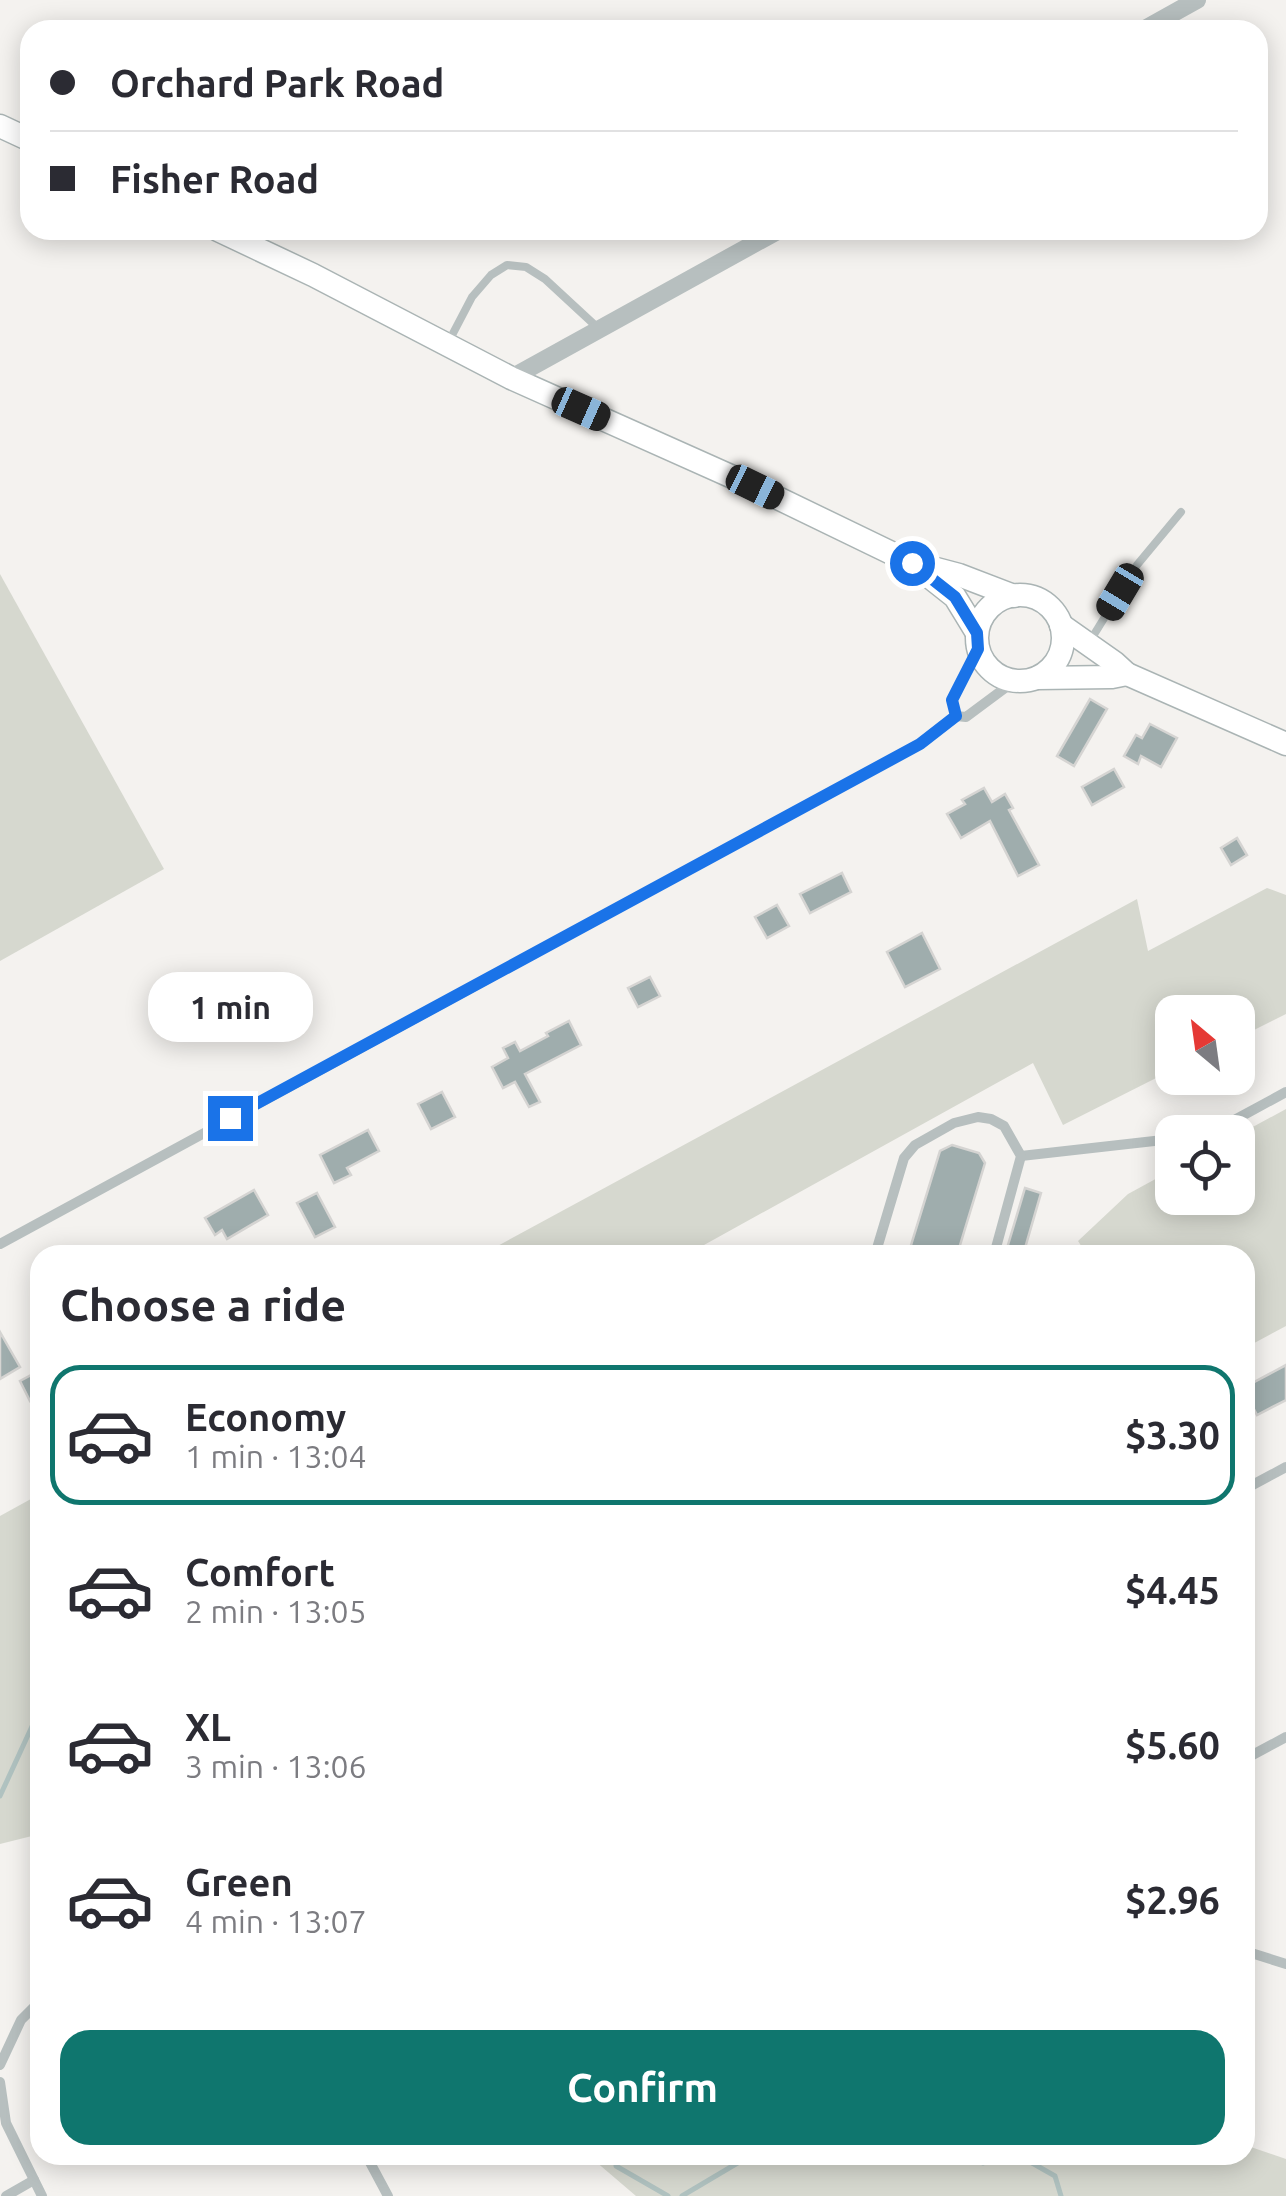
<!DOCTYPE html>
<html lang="en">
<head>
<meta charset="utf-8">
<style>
  :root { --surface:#fff; --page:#f2f2f3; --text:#2b2b33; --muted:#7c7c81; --line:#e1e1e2; --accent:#0f766e }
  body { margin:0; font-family:Ubuntu,sans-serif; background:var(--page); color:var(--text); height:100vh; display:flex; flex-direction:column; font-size:38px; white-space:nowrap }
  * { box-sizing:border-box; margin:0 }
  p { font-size:32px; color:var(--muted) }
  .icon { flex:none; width:55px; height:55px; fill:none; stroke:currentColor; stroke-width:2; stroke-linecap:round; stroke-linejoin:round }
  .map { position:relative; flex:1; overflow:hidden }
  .sheet { position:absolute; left:30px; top:1245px; width:1225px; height:920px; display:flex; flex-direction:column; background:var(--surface); border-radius:30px; box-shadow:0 5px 25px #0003 }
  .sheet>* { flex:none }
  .banner { position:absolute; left:20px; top:20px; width:1248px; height:220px; border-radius:30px; box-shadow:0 5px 25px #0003; display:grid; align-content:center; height:220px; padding:0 30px; background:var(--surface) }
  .needle { width:65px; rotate:331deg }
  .tools { position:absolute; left:1155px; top:995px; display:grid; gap:20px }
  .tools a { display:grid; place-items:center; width:100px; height:100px; border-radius:20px; background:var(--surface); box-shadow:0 5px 25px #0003; font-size:50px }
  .end { position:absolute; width:45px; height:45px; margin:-22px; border:12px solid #1a73e8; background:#fff; box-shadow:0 0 0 5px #fff }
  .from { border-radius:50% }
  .bubble { position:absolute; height:70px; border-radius:30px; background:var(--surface); box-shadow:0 5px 25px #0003; font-size:32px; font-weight:700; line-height:70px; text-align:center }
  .car { position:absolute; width:30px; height:60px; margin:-30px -15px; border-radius:12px; box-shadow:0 0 8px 2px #0007; background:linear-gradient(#222 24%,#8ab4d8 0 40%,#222 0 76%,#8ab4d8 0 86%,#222 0) }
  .banner b { display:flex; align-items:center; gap:35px; height:95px; font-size:38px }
  .banner b+b { border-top:2px solid var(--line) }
  .banner i { width:25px; height:25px; background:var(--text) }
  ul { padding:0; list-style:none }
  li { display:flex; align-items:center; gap:30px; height:140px; margin:0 20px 15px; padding:0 10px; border:5px solid transparent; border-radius:30px }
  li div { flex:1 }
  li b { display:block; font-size:38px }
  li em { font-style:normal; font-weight:700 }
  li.current { border-color:var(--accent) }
  li>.icon { width:90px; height:90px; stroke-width:1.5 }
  h2 { padding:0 30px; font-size:45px; line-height:120px }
  .action { display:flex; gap:20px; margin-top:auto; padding:20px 30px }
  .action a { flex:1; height:115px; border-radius:30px; background:var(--accent); color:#fff; font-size:40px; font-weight:700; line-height:115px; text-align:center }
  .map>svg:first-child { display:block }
</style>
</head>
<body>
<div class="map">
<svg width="1286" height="2196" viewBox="0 0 1286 2196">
  <rect width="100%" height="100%" fill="#f4f2ef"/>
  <g fill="#d6d8cf">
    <polygon points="0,574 164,869 0,961"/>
    <polygon points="1267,888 1286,895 1286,1014 1238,1038 1238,1012 1172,1012 1172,1070 1063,1125 1033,1063 686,1255 481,1255 1137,899 1148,951"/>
    <polygon points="1286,1109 1286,1326 1245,1348 1245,1255 1087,1255 1078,1241 1128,1194 1172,1170 1172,1198 1238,1198 1238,1135"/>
    <polygon points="40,1494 40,1834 0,1844 0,1516"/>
    <polygon points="1245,2145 1286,2159 1286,2196 636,2196 588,2155 1245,2155"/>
  </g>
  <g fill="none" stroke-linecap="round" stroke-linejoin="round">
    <g stroke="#b0c2c0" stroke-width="5">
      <polyline points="0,1796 40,1709"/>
      <polyline points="617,2155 616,2166 668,2196"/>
      <polyline points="969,2155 983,2163 997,2155"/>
      <polyline points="1018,2155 1055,2176 1061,2196"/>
      <polyline points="682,2196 751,2155"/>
    </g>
  </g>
  <g fill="#9fadad" stroke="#d5d4d2" stroke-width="2.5">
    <polygon points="1090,699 1107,709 1074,766 1057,756"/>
    <polygon points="1150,724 1177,738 1161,767 1141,756 1138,764 1124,756 1136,735 1142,738"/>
    <polygon points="1114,769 1124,787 1092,805 1082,787"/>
    <polygon points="984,788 992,802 1005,794 1013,808 1009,810 1039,865 1018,876 990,821 961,838 947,814 965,804 962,800"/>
    <polygon points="1237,838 1247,855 1231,865 1221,848"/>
    <polygon points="842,873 851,892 810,913 800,894"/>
    <polygon points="777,905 789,926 767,938 755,917"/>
    <polygon points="922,933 940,969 905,987 887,952"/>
    <polygon points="650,977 660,996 638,1007 628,988"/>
    <polygon points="569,1021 581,1045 525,1074 540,1102 529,1107 515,1082 503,1088 492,1067 508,1058 503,1048 515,1042 520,1051 548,1036 546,1033"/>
    <polygon points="442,1092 455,1117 431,1129 418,1104"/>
    <polygon points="368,1130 379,1151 347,1168 351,1175 334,1183 320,1155"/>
    <polygon points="952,1145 979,1153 985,1163 957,1255 908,1255 940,1151"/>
    <polygon points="1025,1188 1041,1193 1023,1255 1005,1255"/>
    <polygon points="254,1190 268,1215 227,1239 222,1230 215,1235 205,1218"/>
    <polygon points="317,1193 335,1227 315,1237 297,1203"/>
    <polygon points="0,1332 20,1367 0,1379"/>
    <polygon points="1286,1365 1286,1400 1257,1415 1245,1392 1245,1387"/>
    <polygon points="35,1373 40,1382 40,1396 30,1401 20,1381"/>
  </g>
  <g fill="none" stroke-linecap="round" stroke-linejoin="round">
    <g stroke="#aab4b4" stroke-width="25">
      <g id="secondary">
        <polyline points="0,126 30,140"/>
        <polyline points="218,230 313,275 511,378 755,487 912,563 955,597 977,633"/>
        <polyline points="925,566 959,575 1014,596"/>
        <circle cx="1020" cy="638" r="43"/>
        <polyline points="1061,625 1115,663 1127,674 1286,744"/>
        <polyline points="1037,678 1112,677 1127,674"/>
      </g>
    </g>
    <g stroke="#b7bfbf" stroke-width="8">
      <polyline points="449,341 472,297 491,275 507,265 526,267 545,279 598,328"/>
      <polyline points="1090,641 1137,565 1181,512"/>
    </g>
    <g stroke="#b7bfbf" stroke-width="10">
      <polyline points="956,716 952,700 978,649"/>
      <polyline points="1204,1132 1229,1123 1286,1092"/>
      <polyline points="1021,1156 1172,1139"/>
      <polyline points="0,1244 920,744 956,716 966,717 1005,688 1021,681"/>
      <polyline points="875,1255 904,1158 915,1145 954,1123 978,1117 991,1119 1004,1126 1021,1156 994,1255"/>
      <polyline points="1245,1489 1286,1467"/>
      <polyline points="1245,1759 1286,1737"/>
      <polyline points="1245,1951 1286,1964"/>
      <polyline points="0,2065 21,2020 40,2001"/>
      <polyline points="0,2082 6,2123 42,2196"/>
      <polyline points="366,2155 388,2196"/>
      <polyline points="6,2196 34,2180"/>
    </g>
    <g stroke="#b7bfbf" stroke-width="18">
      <polyline points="1143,30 1197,0"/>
      <polyline points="511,378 779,230"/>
    </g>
    <use href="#secondary" stroke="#fff" stroke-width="22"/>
  </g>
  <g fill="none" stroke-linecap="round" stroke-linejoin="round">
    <polyline stroke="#1a73e8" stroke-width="12" points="230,1118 920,744 956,716 952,700 978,649 977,633 955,597 912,563"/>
  </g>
</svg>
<div class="tools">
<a><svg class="needle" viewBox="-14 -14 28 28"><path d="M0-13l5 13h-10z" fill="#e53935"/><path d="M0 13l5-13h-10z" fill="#7c7c81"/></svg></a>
<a><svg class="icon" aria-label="locate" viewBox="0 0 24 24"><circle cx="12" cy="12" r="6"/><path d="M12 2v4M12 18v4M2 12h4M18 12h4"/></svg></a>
</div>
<i class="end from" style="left:912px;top:563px"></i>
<i class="end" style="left:230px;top:1118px"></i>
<div class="bubble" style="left:148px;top:972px;width:165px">1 min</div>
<i class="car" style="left:581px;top:409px;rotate:114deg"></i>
<i class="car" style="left:755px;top:487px;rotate:116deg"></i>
<i class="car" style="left:1120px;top:592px;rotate:211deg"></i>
<div class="banner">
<b><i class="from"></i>Orchard Park Road</b>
<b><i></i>Fisher Road</b>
</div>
<section class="sheet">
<h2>Choose a ride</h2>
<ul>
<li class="current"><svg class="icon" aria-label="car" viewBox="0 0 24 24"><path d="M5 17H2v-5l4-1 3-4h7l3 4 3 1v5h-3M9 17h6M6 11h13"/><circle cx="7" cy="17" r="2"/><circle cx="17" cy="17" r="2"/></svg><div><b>Economy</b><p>1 min · 13:04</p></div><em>$3.30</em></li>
<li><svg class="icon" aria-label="car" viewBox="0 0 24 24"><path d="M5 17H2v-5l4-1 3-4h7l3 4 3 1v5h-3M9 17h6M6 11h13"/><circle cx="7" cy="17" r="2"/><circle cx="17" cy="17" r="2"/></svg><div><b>Comfort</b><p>2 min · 13:05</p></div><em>$4.45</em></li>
<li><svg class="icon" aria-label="car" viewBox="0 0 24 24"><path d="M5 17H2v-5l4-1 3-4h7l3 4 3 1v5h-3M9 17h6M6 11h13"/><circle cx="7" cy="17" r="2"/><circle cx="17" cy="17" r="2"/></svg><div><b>XL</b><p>3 min · 13:06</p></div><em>$5.60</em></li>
<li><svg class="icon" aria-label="car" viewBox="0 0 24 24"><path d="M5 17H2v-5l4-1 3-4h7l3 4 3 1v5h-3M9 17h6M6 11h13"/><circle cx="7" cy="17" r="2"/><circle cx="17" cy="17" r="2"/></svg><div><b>Green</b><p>4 min · 13:07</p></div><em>$2.96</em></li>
</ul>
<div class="action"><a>Confirm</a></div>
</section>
</div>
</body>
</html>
